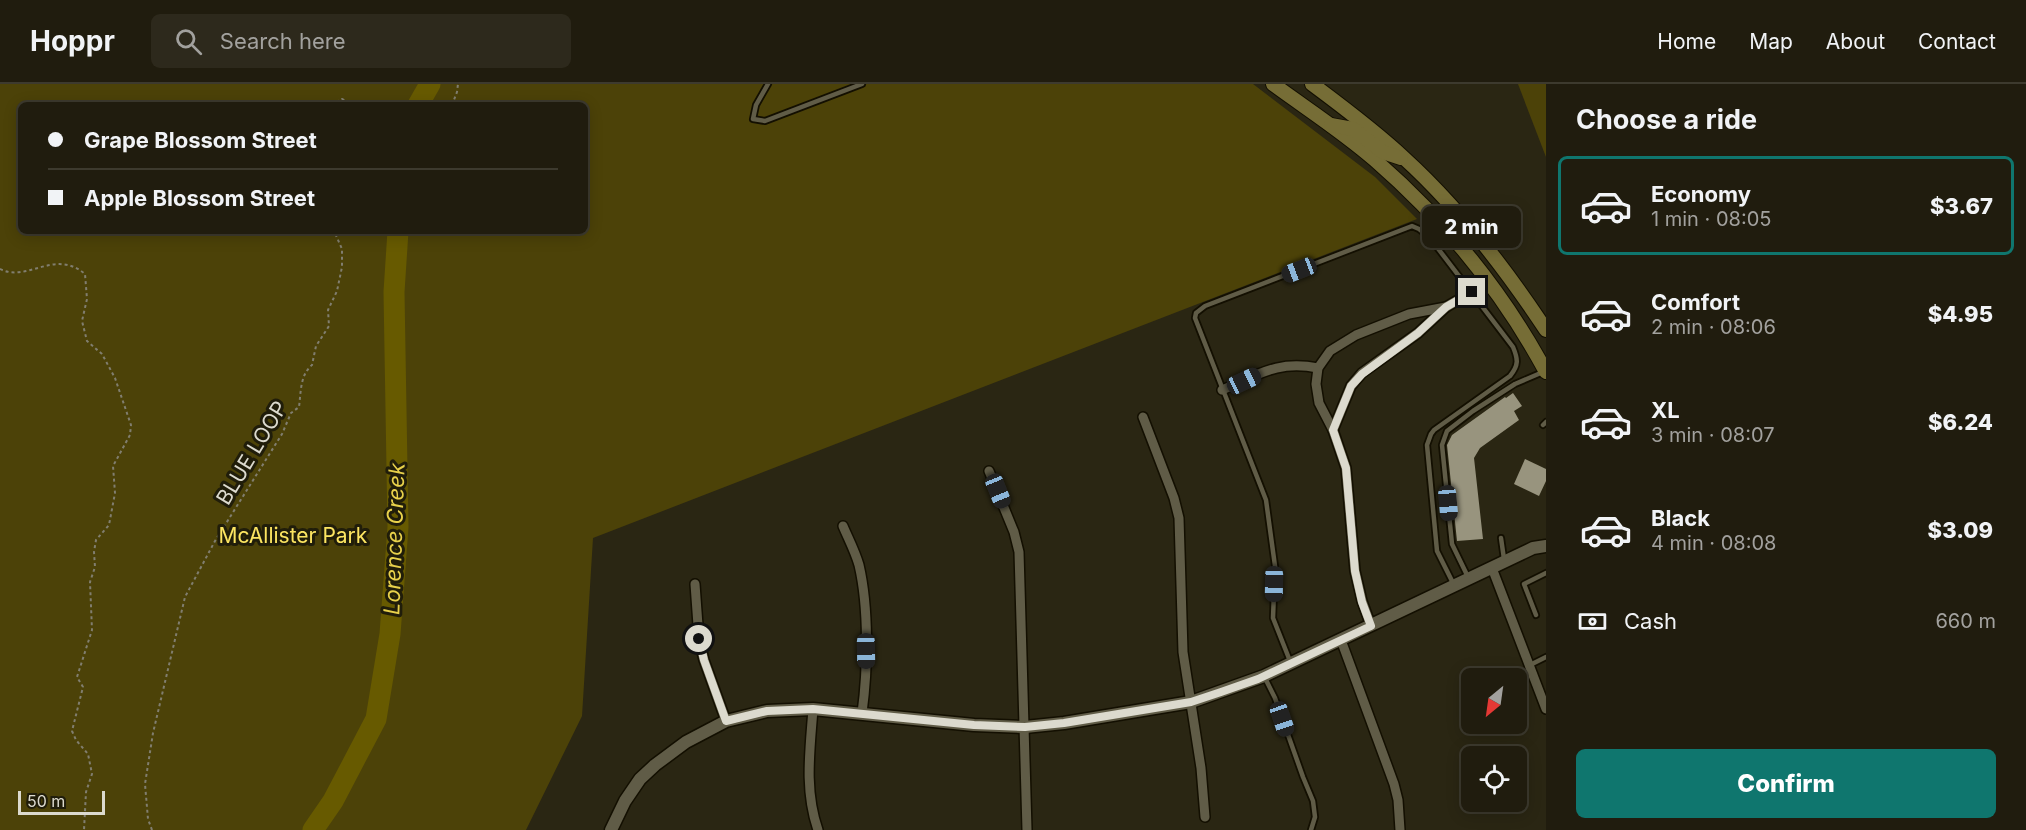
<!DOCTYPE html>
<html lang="en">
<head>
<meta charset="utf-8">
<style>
  :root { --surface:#201c0e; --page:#2d291c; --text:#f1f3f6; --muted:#a2a19e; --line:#3d3a2e; --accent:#0f766e }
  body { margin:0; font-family:Inter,sans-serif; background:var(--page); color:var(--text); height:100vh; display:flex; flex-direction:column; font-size:22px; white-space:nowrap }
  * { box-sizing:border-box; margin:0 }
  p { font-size:20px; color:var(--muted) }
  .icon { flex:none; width:33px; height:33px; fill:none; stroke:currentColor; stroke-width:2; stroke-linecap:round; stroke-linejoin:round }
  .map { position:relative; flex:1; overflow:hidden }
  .panel { display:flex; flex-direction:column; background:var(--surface); width:480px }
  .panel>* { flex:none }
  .guide { position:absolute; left:18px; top:18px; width:570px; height:132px; border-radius:9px; box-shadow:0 3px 15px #0003,0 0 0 2px var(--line); display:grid; align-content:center; height:132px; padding:0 30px; background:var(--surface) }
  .needle { width:39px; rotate:209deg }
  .fabs { position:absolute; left:1461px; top:584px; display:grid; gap:12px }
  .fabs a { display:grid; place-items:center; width:66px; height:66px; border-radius:9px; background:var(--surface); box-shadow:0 3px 15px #0003,0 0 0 2px var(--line); font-size:30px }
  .scale { position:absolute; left:18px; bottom:15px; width:87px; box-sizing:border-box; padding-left:6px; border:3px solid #dcdace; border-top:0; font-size:16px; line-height:21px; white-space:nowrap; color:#dcdace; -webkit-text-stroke:4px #201d0a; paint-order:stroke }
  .end { position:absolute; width:27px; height:27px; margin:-14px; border:8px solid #dcdace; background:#111; box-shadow:0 0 0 3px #111 }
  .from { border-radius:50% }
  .bubble { position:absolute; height:42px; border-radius:9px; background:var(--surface); box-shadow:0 3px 15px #0003,0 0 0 2px var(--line); font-size:20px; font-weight:800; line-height:42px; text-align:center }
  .car { position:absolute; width:18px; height:36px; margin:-18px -9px; border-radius:8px; box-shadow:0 0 4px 2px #0007; background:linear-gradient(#222 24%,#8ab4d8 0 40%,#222 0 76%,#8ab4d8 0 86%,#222 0) }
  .guide b { display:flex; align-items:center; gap:21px; height:57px; font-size:22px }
  .guide b+b { border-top:2px solid var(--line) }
  .guide i { width:15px; height:15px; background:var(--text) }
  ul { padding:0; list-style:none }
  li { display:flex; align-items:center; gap:18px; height:99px; margin:0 12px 9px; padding:0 18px; border:3px solid transparent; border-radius:9px }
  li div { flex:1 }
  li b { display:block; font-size:22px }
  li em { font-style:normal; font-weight:800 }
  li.selected { border-color:var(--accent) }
  li>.icon { width:54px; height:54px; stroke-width:1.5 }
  h2 { padding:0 30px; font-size:27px; line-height:72px }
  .pay { display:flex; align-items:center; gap:15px; height:66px; padding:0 30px; font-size:22px }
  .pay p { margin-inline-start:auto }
  .button { display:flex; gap:12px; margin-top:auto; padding:12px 30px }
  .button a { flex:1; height:69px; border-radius:9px; background:var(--accent); color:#fff; font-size:24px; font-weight:800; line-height:69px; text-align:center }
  header { display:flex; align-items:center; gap:36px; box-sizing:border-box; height:84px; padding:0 30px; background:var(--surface); border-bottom:2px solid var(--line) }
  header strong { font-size:28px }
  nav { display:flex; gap:33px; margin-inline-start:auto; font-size:21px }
  .search { width:420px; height:54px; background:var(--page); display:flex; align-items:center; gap:15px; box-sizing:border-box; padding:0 21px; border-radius:9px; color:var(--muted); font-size:22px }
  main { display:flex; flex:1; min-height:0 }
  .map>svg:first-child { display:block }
</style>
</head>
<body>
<header>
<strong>Hoppr</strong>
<div class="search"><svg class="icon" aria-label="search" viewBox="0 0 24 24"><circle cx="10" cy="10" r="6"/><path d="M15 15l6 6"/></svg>Search here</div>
<nav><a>Home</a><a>Map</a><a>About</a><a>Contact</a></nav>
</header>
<main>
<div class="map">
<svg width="1546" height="746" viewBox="0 0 1546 746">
  <rect width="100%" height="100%" fill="#2a2613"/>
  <g fill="#4c4208" fill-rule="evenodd">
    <path d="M0 0H1253L1375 93 1417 135 593 454 582 632 526 746H0ZM21 21H585V147H21Z"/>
    <polygon points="1518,0 1546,0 1546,73"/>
  </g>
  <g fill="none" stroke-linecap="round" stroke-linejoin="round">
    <g stroke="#675a00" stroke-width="21">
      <polyline points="418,21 430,0"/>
      <polyline points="313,746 333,717 376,635 390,550 398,443 394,208 398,147"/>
    </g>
  </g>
  <g fill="#98947e">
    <polygon points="1513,309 1522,322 1514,327 1519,336 1480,364 1474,374 1483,455 1457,457 1447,361 1452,351 1505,313 1506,314"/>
    <polygon points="1525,375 1546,385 1546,397 1539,412 1514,400"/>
  </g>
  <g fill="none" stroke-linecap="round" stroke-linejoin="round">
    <g stroke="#130f01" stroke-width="8">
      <g id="service">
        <polyline points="768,0 756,21 753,35 765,37 862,0"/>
        <polyline points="1543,341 1546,338"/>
        <polyline points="1501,454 1504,475"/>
        <polyline points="1468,493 1452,460 1442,361 1447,347 1473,327 1515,300 1543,288"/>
        <polyline points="1536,531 1524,500 1546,489"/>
        <path d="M1290 577 1273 534 1275 482 1266 416 1195 234 1196 229 1205 222 1412 142 1419 145 1430 154 1513 263C1518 275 1519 281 1510 292L1434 346 1431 350 1427 361 1437 467 1454 501"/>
        <polyline points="1530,581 1546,573"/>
        <polyline points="1264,592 1275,614 1303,693 1313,717 1315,733 1311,746"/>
      </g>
    </g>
    <g stroke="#130f01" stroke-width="12">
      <g id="minor">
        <path d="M1222 306C1258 291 1277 276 1318 284"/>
        <polyline points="1143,333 1174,414 1179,434 1183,568 1201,684 1205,733"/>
        <polyline points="1333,346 1351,302 1362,289 1418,249 1446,223 1472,208"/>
        <polyline points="989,387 1014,448 1019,468 1027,746"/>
        <path d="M843 442C848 454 855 467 859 481 869 524 868 585 862 629"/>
        <polyline points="1492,484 1546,625"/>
        <polyline points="695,500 699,555 704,576 726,637"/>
        <polyline points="1371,542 1362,517 1355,487 1346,384 1333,346 1319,319 1316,300 1318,284 1330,267 1356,251 1409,230 1446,223"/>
        <polyline points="1341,556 1394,700 1398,716 1400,746"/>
        <path d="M813 625C810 666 804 706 818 746"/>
      </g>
    </g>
    <g stroke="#130f01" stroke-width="15">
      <polyline id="tertiary" points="611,746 625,717 640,695 655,681 686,658 726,637 767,627 813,625 974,641 1025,643 1064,639 1191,618 1264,592 1533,464 1546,462"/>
    </g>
    <g stroke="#130f01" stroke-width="16">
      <g id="secondary">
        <path d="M1273 0C1307 25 1343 48 1375 76 1444 136 1503 208 1546 288"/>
        <path d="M1312 0C1343 23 1375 47 1404 74 1459 124 1505 184 1546 246"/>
        <polyline points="1331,41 1353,45 1383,68 1401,74"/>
      </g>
    </g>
    <g stroke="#817e6f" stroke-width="2" stroke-dasharray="3 3" stroke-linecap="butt">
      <polyline points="331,21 342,15 355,21"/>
      <polyline points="452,21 457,8 458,0"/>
      <path d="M0 185C28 199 54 164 85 190L87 215 82 237 87 257 102 270 115 294 131 341 130 351 113 382 115 409 109 441 96 456 94 468 95 483 90 498 92 546 77 593 83 603 72 647 76 656 88 670 92 690 86 708 84 746"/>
      <path d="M152 746 148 735 145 700 153 649 185 513 215 457 282 350 291 329 299 323C301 308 300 291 312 281L316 262 329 242 328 226 337 207 342 183V165L334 147"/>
    </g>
    <use href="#service" stroke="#605c47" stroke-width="4.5"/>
    <use href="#minor" stroke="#605c47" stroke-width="9"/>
    <use href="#tertiary" stroke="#605c47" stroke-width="12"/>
    <use href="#secondary" stroke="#766d36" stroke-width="14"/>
  </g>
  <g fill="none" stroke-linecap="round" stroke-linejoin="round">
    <polyline stroke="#dcdace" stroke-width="8" points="699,555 704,576 726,637 767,627 813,625 974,641 1025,643 1064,639 1191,618 1221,608 1258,595 1371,542 1362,518 1355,487 1346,384 1333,346 1351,302 1362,290 1418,249 1446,223 1472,208"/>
  </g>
  <g text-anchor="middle" stroke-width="6" stroke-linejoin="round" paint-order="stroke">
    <g font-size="21" fill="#dcdace" stroke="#201d0a">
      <text transform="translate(252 369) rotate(-59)" y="7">BLUE LOOP</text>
    </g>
    <g font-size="21" fill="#fce561" stroke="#201d0a">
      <text x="293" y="459">McAllister Park</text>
    </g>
    <g font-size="22" font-style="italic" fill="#e8d14b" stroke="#201d0a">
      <text transform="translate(394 455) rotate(-88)" y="8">Lorence Creek</text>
    </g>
  </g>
</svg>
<div class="fabs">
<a><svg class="needle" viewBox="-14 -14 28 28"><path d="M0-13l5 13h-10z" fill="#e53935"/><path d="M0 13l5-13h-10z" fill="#a2a19e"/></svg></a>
<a><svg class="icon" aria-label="locate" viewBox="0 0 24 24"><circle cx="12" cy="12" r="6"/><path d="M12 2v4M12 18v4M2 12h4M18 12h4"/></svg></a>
</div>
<div class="scale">50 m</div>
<i class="end from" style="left:699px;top:555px"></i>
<i class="end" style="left:1472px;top:208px"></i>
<div class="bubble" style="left:1422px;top:122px;width:99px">2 min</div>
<i class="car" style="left:1299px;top:186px;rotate:249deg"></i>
<i class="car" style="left:1244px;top:297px;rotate:65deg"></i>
<i class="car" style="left:998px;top:407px;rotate:158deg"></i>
<i class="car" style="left:1448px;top:419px;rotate:175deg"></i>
<i class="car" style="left:1274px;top:500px;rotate:181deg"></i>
<i class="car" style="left:866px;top:567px;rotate:179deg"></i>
<i class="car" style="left:1282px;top:635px;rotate:161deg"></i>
<div class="guide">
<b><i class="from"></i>Grape Blossom Street</b>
<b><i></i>Apple Blossom Street</b>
</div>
</div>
<section class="panel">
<h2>Choose a ride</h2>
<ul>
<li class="selected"><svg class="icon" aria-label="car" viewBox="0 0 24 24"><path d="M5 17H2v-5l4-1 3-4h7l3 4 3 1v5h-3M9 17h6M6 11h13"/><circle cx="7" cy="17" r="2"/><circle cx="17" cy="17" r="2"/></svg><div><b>Economy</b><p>1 min · 08:05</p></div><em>$3.67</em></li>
<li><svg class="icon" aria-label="car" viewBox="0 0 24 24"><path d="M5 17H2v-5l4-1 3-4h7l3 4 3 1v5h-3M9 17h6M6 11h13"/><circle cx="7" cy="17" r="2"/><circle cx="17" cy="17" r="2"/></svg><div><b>Comfort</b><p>2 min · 08:06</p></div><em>$4.95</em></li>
<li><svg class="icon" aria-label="car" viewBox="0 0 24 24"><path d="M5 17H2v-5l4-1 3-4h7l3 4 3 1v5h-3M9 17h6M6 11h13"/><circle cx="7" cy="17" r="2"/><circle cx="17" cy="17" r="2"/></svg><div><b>XL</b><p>3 min · 08:07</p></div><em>$6.24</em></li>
<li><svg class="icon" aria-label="car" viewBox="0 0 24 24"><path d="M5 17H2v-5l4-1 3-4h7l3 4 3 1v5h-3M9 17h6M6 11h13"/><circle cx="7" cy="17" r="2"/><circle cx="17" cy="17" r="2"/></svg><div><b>Black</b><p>4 min · 08:08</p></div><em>$3.09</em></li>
</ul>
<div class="pay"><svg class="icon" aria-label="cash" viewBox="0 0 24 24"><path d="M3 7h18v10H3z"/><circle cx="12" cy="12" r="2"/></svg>Cash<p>660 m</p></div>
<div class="button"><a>Confirm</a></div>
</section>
</main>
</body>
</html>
